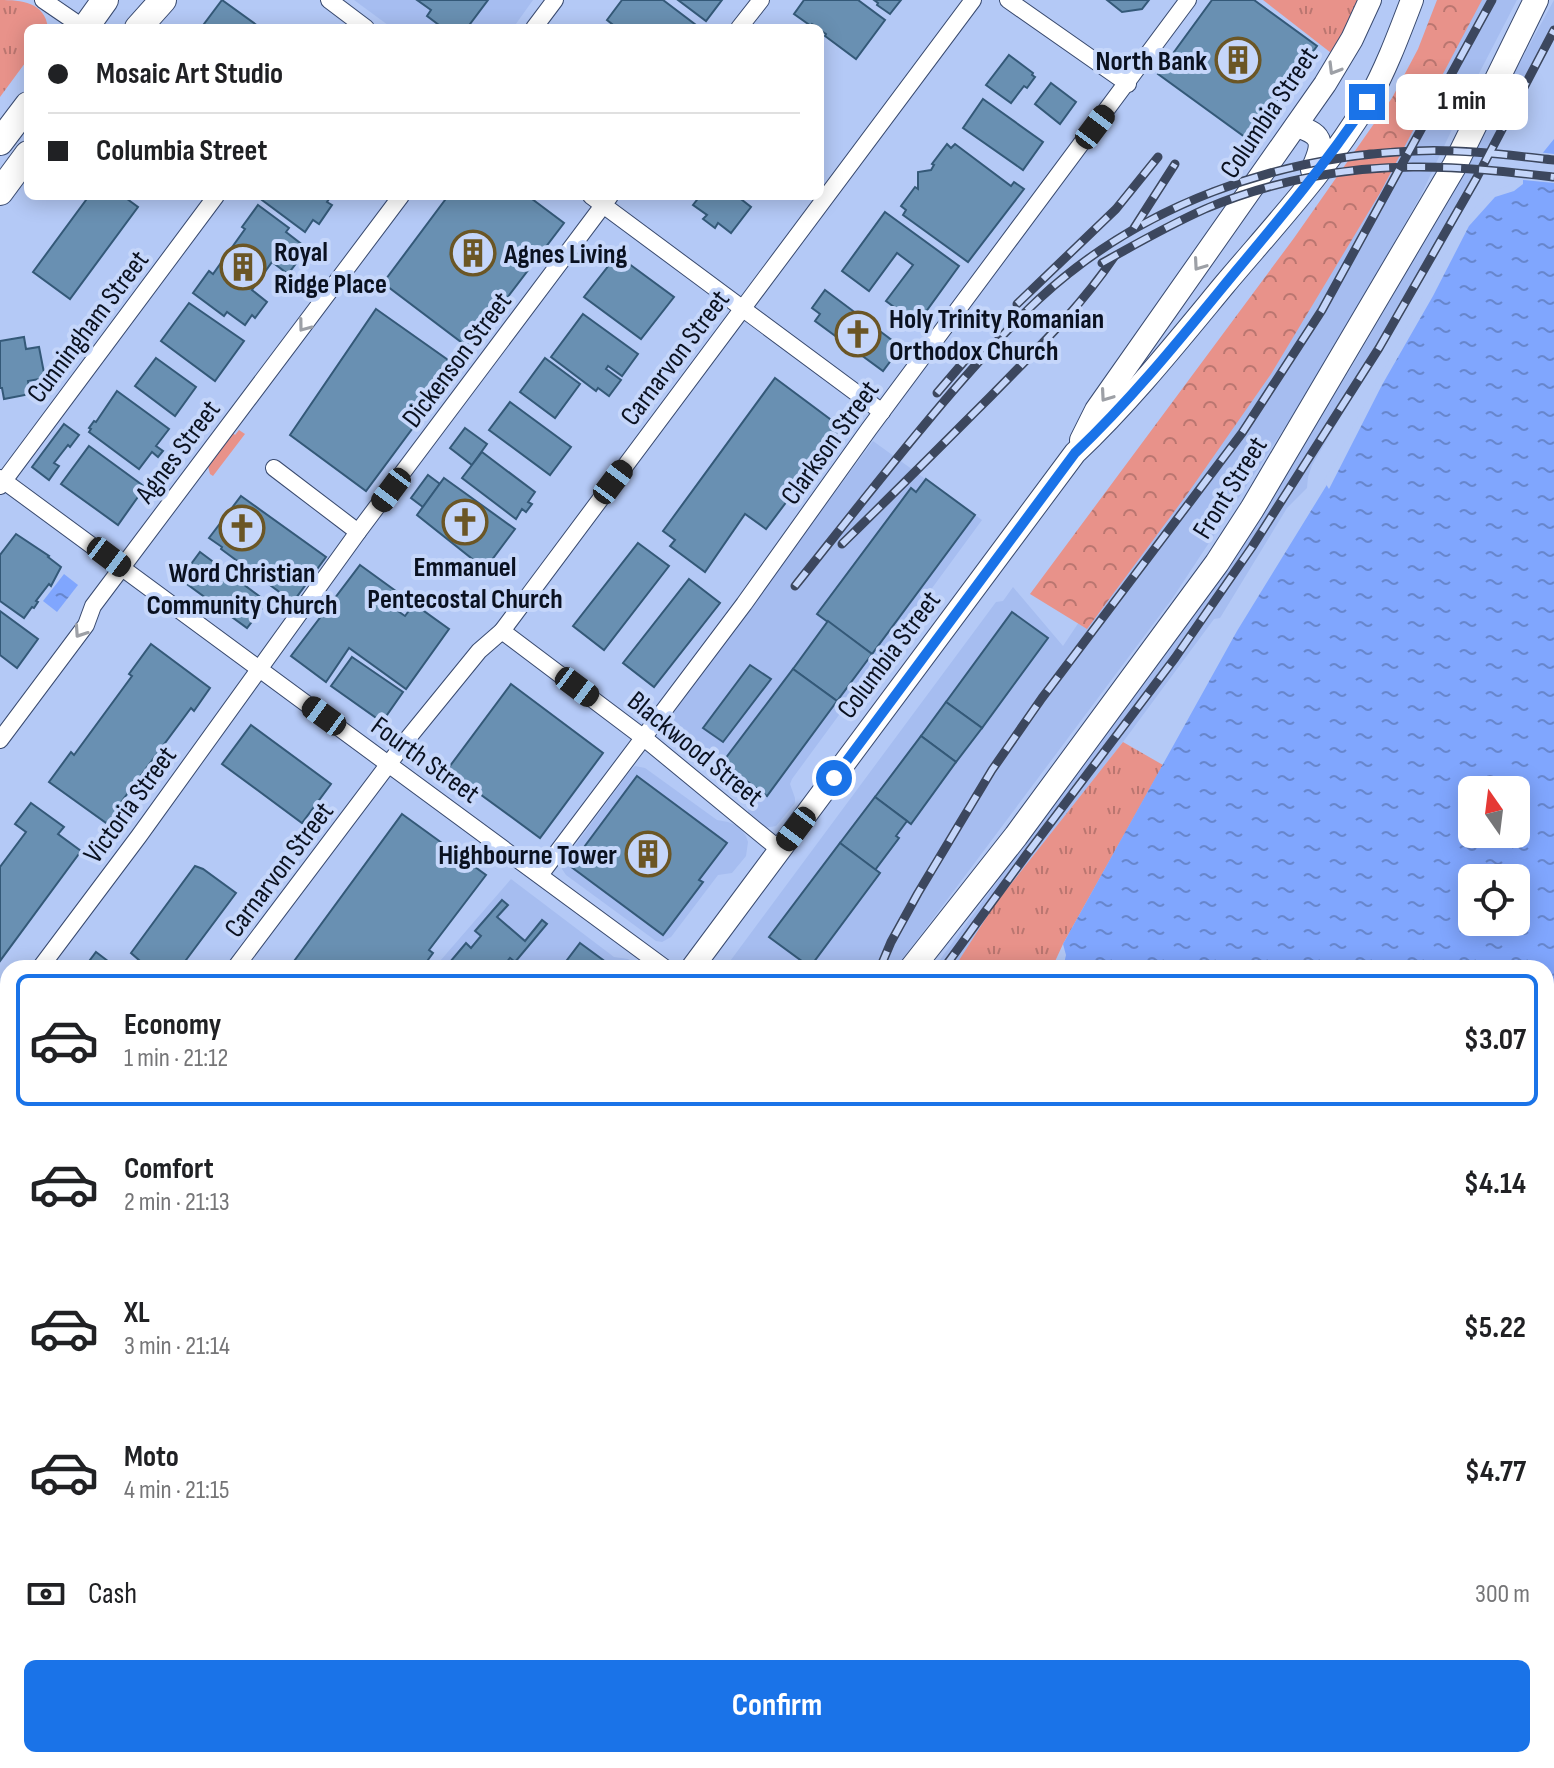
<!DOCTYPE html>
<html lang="en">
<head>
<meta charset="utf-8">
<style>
  :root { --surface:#fff; --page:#f6f6f6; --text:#202124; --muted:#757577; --line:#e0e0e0; --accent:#1a73e8 }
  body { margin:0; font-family:"Sofia Sans Condensed",sans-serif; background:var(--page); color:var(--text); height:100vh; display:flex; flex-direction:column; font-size:30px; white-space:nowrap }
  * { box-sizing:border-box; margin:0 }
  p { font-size:26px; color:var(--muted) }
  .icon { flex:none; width:44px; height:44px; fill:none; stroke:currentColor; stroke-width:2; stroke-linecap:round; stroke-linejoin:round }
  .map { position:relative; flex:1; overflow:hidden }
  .sheet { position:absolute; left:0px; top:960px; width:1554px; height:808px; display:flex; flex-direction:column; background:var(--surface); border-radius:24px 24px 0 0; box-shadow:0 4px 20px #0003 }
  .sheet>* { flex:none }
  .guide { position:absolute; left:24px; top:24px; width:800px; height:176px; border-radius:12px; box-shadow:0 4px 20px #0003; display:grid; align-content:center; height:176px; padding:0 24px; background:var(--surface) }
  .needle { width:52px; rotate:346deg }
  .buttons { position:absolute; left:1458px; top:776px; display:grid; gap:16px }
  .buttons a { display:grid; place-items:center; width:72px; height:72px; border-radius:12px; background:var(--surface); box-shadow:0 4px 20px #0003; font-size:40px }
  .end { position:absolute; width:36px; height:36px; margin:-18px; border:10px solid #1a73e8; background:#fff; box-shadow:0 0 0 4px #fff }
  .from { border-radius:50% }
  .bubble { position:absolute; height:56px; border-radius:12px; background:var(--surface); box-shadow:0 4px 20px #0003; font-size:26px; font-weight:700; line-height:56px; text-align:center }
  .car { position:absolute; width:24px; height:48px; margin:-24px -12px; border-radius:10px; box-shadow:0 0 6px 2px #0007; background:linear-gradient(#222 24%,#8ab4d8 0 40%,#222 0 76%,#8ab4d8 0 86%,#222 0) }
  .guide b { display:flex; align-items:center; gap:28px; height:76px; font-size:30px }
  .guide b+b { border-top:2px solid var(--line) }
  .guide i { width:20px; height:20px; background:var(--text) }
  ul { padding:14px 0 0; list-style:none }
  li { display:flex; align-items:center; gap:24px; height:132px; margin:0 16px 12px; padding:0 8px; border:4px solid transparent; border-radius:12px }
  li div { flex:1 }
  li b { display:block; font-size:30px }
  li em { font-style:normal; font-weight:700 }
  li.on { border-color:var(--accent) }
  li>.icon { width:72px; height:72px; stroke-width:1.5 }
  .pay { display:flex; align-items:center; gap:20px; height:88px; padding:0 24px; font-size:30px }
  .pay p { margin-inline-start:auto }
  .action { display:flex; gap:16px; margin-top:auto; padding:16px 24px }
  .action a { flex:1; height:92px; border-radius:12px; background:var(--accent); color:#fff; font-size:32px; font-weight:700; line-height:92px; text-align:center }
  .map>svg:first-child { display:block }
</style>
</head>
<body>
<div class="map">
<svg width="1554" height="1768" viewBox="0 0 1554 1768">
  <defs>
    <pattern id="grass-tufts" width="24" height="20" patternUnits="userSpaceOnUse" patternTransform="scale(2)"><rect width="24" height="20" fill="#e8928a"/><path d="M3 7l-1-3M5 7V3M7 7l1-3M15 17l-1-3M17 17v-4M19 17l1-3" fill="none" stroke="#ba7670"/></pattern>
    <pattern id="forest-crowns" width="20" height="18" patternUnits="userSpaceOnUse" patternTransform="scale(2)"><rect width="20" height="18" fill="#e8928a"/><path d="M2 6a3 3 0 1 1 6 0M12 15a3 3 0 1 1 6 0" fill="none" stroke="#ba7670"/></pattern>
    <pattern id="water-ripples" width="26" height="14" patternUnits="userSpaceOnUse" patternTransform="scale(2)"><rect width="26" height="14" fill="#80a6fe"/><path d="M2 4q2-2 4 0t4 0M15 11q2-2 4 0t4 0" fill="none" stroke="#6786cd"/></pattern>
  </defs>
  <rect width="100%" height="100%" fill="#b4c9f6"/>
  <g fill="#a6bdf0">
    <polygon points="354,0 533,0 513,28 392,28"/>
    <polygon points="1457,0 1517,0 1472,87 1421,195 1318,377 1172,599 896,968 725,968 996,602 1003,601 1013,587 1063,646 1285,314"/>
    <polygon points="1554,0 1554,38 1468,202 1312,465 1308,477 1307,488 1287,508 1220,618 1214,619 1123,742 995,904 954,968 934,968 1201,604 1348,373 1390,301"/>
    <polygon points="873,441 982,520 792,779 790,784 795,798 795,803 776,826 764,828 747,814 750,803 747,791 673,736 668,726 669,718"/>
    <polygon points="635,766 645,768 717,820 728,822 738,826 746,836 748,842 746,856 732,873 718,875 671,937 662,942 656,941 566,875 562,869 563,862 630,771"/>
    <polygon points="511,879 614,957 628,959 641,968 434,968"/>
    <polygon points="384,1760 465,1760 458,1768 379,1768"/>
  </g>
  <g fill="url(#grass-tufts)">
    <path d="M0 0C21 0 45 2 48 28H28V59L0 97Z"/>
    <polygon points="1263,0 1358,0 1335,56"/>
    <polygon points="239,430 245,434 213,476 210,474 208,466 233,433 235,435"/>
    <polygon points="1123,742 1163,765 1063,944 1052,968 954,968 995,904"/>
    <polygon points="159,1760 302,1760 296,1768 153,1768"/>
    <polygon points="460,1760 651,1760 649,1768 453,1768"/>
  </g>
  <polygon fill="url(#forest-crowns)" points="1437,0 1482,0 1380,193 1271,374 1188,493 1087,629 1030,594 1294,238 1392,98 1418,49"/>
  <g fill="url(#water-ripples)" fill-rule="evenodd">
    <path d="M1554 139V1768H579L585 1760H1546V968H1063L1066 955 1063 944 1237 631 1328 483 1466 223 1490 197 1515 187ZM1472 790H1516V834H1472ZM1472 878H1516V922H1472Z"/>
    <polygon points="64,574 78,585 57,612 43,601"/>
  </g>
  <g fill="#b4c9f6">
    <polygon points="1538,152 1554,154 1554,183 1523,180 1523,184 1514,191 1495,197 1469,226 1433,296 1382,385 1329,489 1324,481 1463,221 1487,194 1512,184"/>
    <polygon points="580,1760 651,1760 654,1762 649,1768 575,1768"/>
  </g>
  <g fill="#6990b2" stroke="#345978" stroke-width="2">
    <polygon points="222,0 258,26 257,28 201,28"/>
    <polygon points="417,0 488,0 467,28 443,28 427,16 431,10"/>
    <polygon points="622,0 663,0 700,28 617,28 607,20"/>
    <polygon points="678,0 722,0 706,21"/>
    <polygon points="804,0 858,0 885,20 856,59 825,36 826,34 820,30 820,28 812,24 811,26 794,14"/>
    <polygon points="874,0 901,0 890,14 877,5 878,3"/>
    <polygon points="1107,0 1149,0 1142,9 1122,12"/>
    <polygon points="1212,0 1254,0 1317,46 1249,140 1158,74"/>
    <polygon points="1009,55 1033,73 1032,75 1035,77 1027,88 1024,86 1011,103 986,85"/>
    <polygon points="1051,83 1076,102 1060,124 1035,104"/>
    <polygon points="983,99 1043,142 1023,170 963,128"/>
    <polygon points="947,144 951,148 955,144 1011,186 1014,182 1024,189 968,262 903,215 906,210 901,206 915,187 918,189 918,172 931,170 934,165 932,164"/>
    <polygon points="89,196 123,196 138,207 70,299 33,272"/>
    <polygon points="265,196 331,196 327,202 332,205 319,224 313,220 305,232 262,200"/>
    <polygon points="448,196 528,196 564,223 469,348 383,283"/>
    <polygon points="700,196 737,196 751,207 731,233 718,223 715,228 703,219 707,215 693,205"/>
    <polygon points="258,205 289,228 286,232 304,246 297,255 300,258 288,274 272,262 252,290 267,302 255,318 252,315 245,325 227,312 224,316 193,293 209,271 213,274 245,229 242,227"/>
    <polygon points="885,212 959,266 917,324 886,301 913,265 897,253 869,291 842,271"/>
    <polygon points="617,255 674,297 641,339 584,297"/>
    <polygon points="825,290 901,347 883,371 815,321 820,314 812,308"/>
    <polygon points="189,303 244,341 215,381 161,341"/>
    <polygon points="376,309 458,367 366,491 290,435"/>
    <polygon points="583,314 638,354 622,376 608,366 606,369 621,380 609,396 598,388 596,391 551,357"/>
    <polygon points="24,337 26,349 39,347 45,378 28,381 30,394 4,399 2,388 0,388 0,341"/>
    <polygon points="156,358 196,387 175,416 135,386"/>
    <polygon points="545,358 580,384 555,418 520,392"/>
    <polygon points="775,378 842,428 766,529 745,514 705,572 670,546 675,540 663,531"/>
    <polygon points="117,391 169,429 156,446 163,451 158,457 152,452 139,469 89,432 91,429 89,428 94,421 96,422"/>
    <polygon points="510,402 571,447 550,475 489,430"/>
    <polygon points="64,424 79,435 70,447 68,445 54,463 59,466 49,480 32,467"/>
    <polygon points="465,428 487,444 472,465 450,448"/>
    <polygon points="89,446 145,487 118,525 61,484"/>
    <polygon points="482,452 535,492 528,502 532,504 526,512 522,509 516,519 462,478"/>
    <polygon points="428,475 440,484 423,507 411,498"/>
    <polygon points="444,478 515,529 485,569 417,515"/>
    <polygon points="926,479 975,515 872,654 817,614 911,488 916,492"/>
    <polygon points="241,496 326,557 293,602 221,549 222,547 209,538"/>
    <polygon points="16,534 49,556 48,557 61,567 51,586 49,584 36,601 38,602 34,608 32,607 24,618 0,601 0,555"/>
    <polygon points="638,543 669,566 604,650 573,626"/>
    <polygon points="200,552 267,602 247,628 180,579"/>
    <polygon points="360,565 404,597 395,609 405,616 414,604 449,629 406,689 349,648 326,682 291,656"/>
    <polygon points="689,579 720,603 654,687 623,663"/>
    <polygon points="0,611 38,639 17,668 0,655"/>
    <polygon points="1012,612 1048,638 982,728 946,702"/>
    <polygon points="828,621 872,654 837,701 793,669"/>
    <polygon points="151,644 210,688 194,711 191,708 122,801 125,803 109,825 49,782 71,752 74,755 132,676 129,674"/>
    <polygon points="352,657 403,692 382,722 331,686"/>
    <polygon points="750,665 771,679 723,742 703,728"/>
    <polygon points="793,669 837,701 767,796 722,763"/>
    <polygon points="511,684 603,753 540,838 447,770"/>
    <polygon points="946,702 982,728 956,762 921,736"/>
    <polygon points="251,725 331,784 302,823 222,764"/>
    <polygon points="921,736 956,762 911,824 875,797"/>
    <polygon points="637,776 727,843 699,880 703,882 663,935 570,866"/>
    <polygon points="875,797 907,821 896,836 899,838 875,870 840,843"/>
    <polygon points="31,803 64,827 58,834 81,851 0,961 0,867 26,832 15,824"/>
    <polygon points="402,814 486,875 429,950 433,953 422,968 289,968"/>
    <polygon points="840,843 880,873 810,967 769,937"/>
    <polygon points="195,866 203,869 236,893 180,968 148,968 131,953"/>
    <polygon points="502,900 508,905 497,917 525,941 542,920 547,924 515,962 510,958 502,968 445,968 466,943 471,948 481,936 475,931"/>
    <polygon points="580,943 614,968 561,968"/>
    <polygon points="96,952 117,968 84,968"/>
    <polygon points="0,1072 8,1078 8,1211 1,1206 0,1208"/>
    <polygon points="0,1387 8,1393 8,1574 0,1585"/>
    <polygon points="8,1617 8,1672 0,1666 0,1628"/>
    <polygon points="0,1711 8,1717 8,1760 46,1760 40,1768 0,1768"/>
  </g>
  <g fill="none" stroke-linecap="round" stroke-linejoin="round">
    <g stroke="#394a6f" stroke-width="18">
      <g id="minor">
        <polyline points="43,0 84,28"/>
        <polyline points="329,0 366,28"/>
        <polyline points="1008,0 1128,84"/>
        <polyline points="534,28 555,0"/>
        <polyline points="739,28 761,0"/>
        <polyline points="591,196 882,412"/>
        <polyline points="274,468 358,532"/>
        <polyline points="0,478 665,968"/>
        <polyline points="0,486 216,196"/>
        <polyline points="502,631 644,738 780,850"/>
        <polyline points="0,740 86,625 93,606 401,196"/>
        <polyline points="540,875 744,604 869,429 1188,0"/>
        <polyline points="40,968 139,836 358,532 610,196"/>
        <polyline points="235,968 409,737 479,651 502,631 973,0"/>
        <polyline points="0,1022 8,1011"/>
        <polyline points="0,1290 8,1279"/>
        <polyline points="0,1601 8,1590"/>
        <polyline points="0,1688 8,1694"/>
      </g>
    </g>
    <g stroke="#394a6f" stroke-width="24">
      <g id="tertiary">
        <path d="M1296 126C1326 135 1323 145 1312 170"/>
        <polyline points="1081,440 1096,410 1325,84 1352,39 1370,0"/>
        <path d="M692 968 1075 453C1130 401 1177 342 1225 284 1274 226 1330 166 1368 101 1386 69 1399 34 1412 0"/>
        <polyline points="0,1342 8,1348"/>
        <polyline points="93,1768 99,1760"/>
      </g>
    </g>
    <g stroke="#394a6f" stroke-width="26">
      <g id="secondary">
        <polyline points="912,968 1016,836 1217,563 1252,509 1455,165 1536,0"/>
        <polyline points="364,1768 369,1760"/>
      </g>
    </g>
    <g stroke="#394a6f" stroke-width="28">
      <g id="primary">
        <polyline points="85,28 105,0"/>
        <polyline points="138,28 163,0"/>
        <polyline points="0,142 28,105"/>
        <polyline points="0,192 28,154"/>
      </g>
    </g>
    <use href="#minor" stroke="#fff" stroke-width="16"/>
    <use href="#tertiary" stroke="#fff" stroke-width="22"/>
    <use href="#secondary" stroke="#fff" stroke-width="24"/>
    <use href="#primary" stroke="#fff" stroke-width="26"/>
    <g stroke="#3c475e" stroke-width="9">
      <g id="rail">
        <polyline points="1134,228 1175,164"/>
        <path d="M1102 263C1136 244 1169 225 1205 209 1271 181 1348 166 1420 167 1465 167 1509 172 1554 177"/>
        <polyline points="1017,304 1116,209 1158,157"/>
        <polyline points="937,393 973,351"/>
        <path d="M842 544C892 495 941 446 991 396 1034 352 1079 309 1114 257"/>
        <path d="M795 586C847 521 898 455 952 392 980 360 1008 328 1039 299 1140 205 1278 156 1415 151 1461 149 1508 155 1554 160"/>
        <polyline points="880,968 891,942 918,893 992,770 1042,698 1242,433 1322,310 1492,0"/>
        <polyline points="944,968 1027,854 1175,658 1252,547 1379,348 1476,179 1554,30"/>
        <polyline points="398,1768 406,1760"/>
        <polyline points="433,1768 441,1760"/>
      </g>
    </g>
    <use href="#rail" stroke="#c5d6fa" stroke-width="6" stroke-dasharray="18" stroke-linecap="butt"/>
  </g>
  <defs><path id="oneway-chevron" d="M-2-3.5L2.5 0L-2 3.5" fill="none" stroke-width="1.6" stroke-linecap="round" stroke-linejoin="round" transform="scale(2)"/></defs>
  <g stroke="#9da0a6">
    <use href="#oneway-chevron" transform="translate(1334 69) rotate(121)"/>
    <use href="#oneway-chevron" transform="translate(1199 265) rotate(125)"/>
    <use href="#oneway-chevron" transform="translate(304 326) rotate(127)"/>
    <use href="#oneway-chevron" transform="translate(1106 396) rotate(125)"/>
    <use href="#oneway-chevron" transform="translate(80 632) rotate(124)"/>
  </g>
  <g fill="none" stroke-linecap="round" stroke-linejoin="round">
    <path stroke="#1a73e8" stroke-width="10" d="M834 778 1075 453C1134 397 1185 333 1236 271 1282 216 1327 162 1367 102"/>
  </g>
  <defs>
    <g id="building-ring" transform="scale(2.3)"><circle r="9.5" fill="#c5d6fa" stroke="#6b5625" stroke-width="1.5"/><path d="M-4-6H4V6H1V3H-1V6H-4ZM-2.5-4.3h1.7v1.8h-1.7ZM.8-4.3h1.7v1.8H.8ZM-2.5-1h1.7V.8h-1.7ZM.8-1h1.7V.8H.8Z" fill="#6b5625"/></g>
    <g id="church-ring" transform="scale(2.3)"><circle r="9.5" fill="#c5d6fa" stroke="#6b5625" stroke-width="1.5"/><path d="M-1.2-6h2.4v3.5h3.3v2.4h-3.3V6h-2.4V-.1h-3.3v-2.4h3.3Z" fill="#6b5625"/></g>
  </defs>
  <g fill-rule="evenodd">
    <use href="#building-ring" x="1238" y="60"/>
    <use href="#building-ring" x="473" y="253"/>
    <use href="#building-ring" x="243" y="267"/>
    <use href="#church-ring" x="858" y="334"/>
    <use href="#church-ring" x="465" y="522"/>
    <use href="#church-ring" x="242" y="528"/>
    <use href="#building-ring" x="648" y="854"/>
  </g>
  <g text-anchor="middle" stroke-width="8" stroke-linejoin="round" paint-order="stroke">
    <g font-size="28" font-weight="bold" fill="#0a1120" stroke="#c5d6fa" text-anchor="start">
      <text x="1207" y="70" text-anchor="end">North Bank</text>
      <text x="274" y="261">Royal<tspan x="274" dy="32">Ridge Place</tspan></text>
      <text x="504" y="263">Agnes Living</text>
      <text x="889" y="328">Holy Trinity Romanian<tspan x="889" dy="32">Orthodox Church</tspan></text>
      <text x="465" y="576" text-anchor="middle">Emmanuel<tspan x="465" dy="32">Pentecostal Church</tspan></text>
      <text x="242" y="582" text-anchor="middle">Word Christian<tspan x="242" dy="32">Community Church</tspan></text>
      <text x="617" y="864" text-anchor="end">Highbourne Tower</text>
    </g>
    <g font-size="28" fill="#0a1120" stroke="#c5d6fa">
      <text transform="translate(1268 112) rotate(-56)" y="10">Columbia Street</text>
      <text transform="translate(87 326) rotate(-53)" y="10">Cunningham Street</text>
      <text transform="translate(674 357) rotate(-53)" y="10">Carnarvon Street</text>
      <text transform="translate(456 359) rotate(-53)" y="10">Dickenson Street</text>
      <text transform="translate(829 442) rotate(-54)" y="10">Clarkson Street</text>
      <text transform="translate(177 451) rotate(-53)" y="10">Agnes Street</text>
      <text transform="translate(1229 487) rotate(-58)" y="10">Front Street</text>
      <text transform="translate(888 654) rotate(-53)" y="10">Columbia Street</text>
      <text transform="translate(696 748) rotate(39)" y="10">Blackwood Street</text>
      <text transform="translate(426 759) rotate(36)" y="10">Fourth Street</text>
      <text transform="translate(129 804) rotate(-54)" y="10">Victoria Street</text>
      <text transform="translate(278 869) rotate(-53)" y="10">Carnarvon Street</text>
    </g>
  </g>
</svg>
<div class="buttons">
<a><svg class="needle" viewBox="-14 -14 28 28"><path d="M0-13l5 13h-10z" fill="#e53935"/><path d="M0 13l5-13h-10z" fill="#757577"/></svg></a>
<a><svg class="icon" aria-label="locate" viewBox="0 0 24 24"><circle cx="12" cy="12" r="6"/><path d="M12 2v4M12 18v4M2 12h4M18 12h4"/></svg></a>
</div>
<i class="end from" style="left:834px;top:778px"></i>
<i class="end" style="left:1367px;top:102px"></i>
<div class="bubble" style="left:1396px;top:74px;width:132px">1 min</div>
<i class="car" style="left:1095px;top:127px;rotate:37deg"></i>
<i class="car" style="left:613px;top:482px;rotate:37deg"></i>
<i class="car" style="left:391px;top:490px;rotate:217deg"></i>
<i class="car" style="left:109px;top:557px;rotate:127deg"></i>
<i class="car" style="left:577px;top:687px;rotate:127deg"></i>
<i class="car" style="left:324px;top:716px;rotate:306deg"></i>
<i class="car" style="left:796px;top:829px;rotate:217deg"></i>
<div class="guide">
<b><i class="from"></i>Mosaic Art Studio</b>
<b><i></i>Columbia Street</b>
</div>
<section class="sheet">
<ul>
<li class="on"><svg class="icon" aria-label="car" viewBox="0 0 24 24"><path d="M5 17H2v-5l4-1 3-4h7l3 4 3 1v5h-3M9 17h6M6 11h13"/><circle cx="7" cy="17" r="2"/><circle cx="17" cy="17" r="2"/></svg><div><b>Economy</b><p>1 min · 21:12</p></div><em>$3.07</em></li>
<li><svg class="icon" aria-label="car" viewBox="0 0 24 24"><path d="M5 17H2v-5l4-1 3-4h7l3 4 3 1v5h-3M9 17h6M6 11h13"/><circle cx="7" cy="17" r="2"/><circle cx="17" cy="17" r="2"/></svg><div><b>Comfort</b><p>2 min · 21:13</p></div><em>$4.14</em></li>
<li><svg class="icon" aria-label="car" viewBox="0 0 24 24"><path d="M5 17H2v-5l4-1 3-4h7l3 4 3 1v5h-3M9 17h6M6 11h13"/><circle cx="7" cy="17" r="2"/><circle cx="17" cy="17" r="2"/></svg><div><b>XL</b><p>3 min · 21:14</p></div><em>$5.22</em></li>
<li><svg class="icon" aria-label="car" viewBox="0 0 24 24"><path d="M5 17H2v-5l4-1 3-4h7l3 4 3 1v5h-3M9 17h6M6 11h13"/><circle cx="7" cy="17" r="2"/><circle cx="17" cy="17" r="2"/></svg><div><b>Moto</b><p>4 min · 21:15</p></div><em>$4.77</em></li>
</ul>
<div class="pay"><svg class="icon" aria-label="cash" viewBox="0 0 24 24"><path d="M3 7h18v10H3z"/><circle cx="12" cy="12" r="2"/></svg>Cash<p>300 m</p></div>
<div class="action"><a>Confirm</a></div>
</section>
</div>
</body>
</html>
